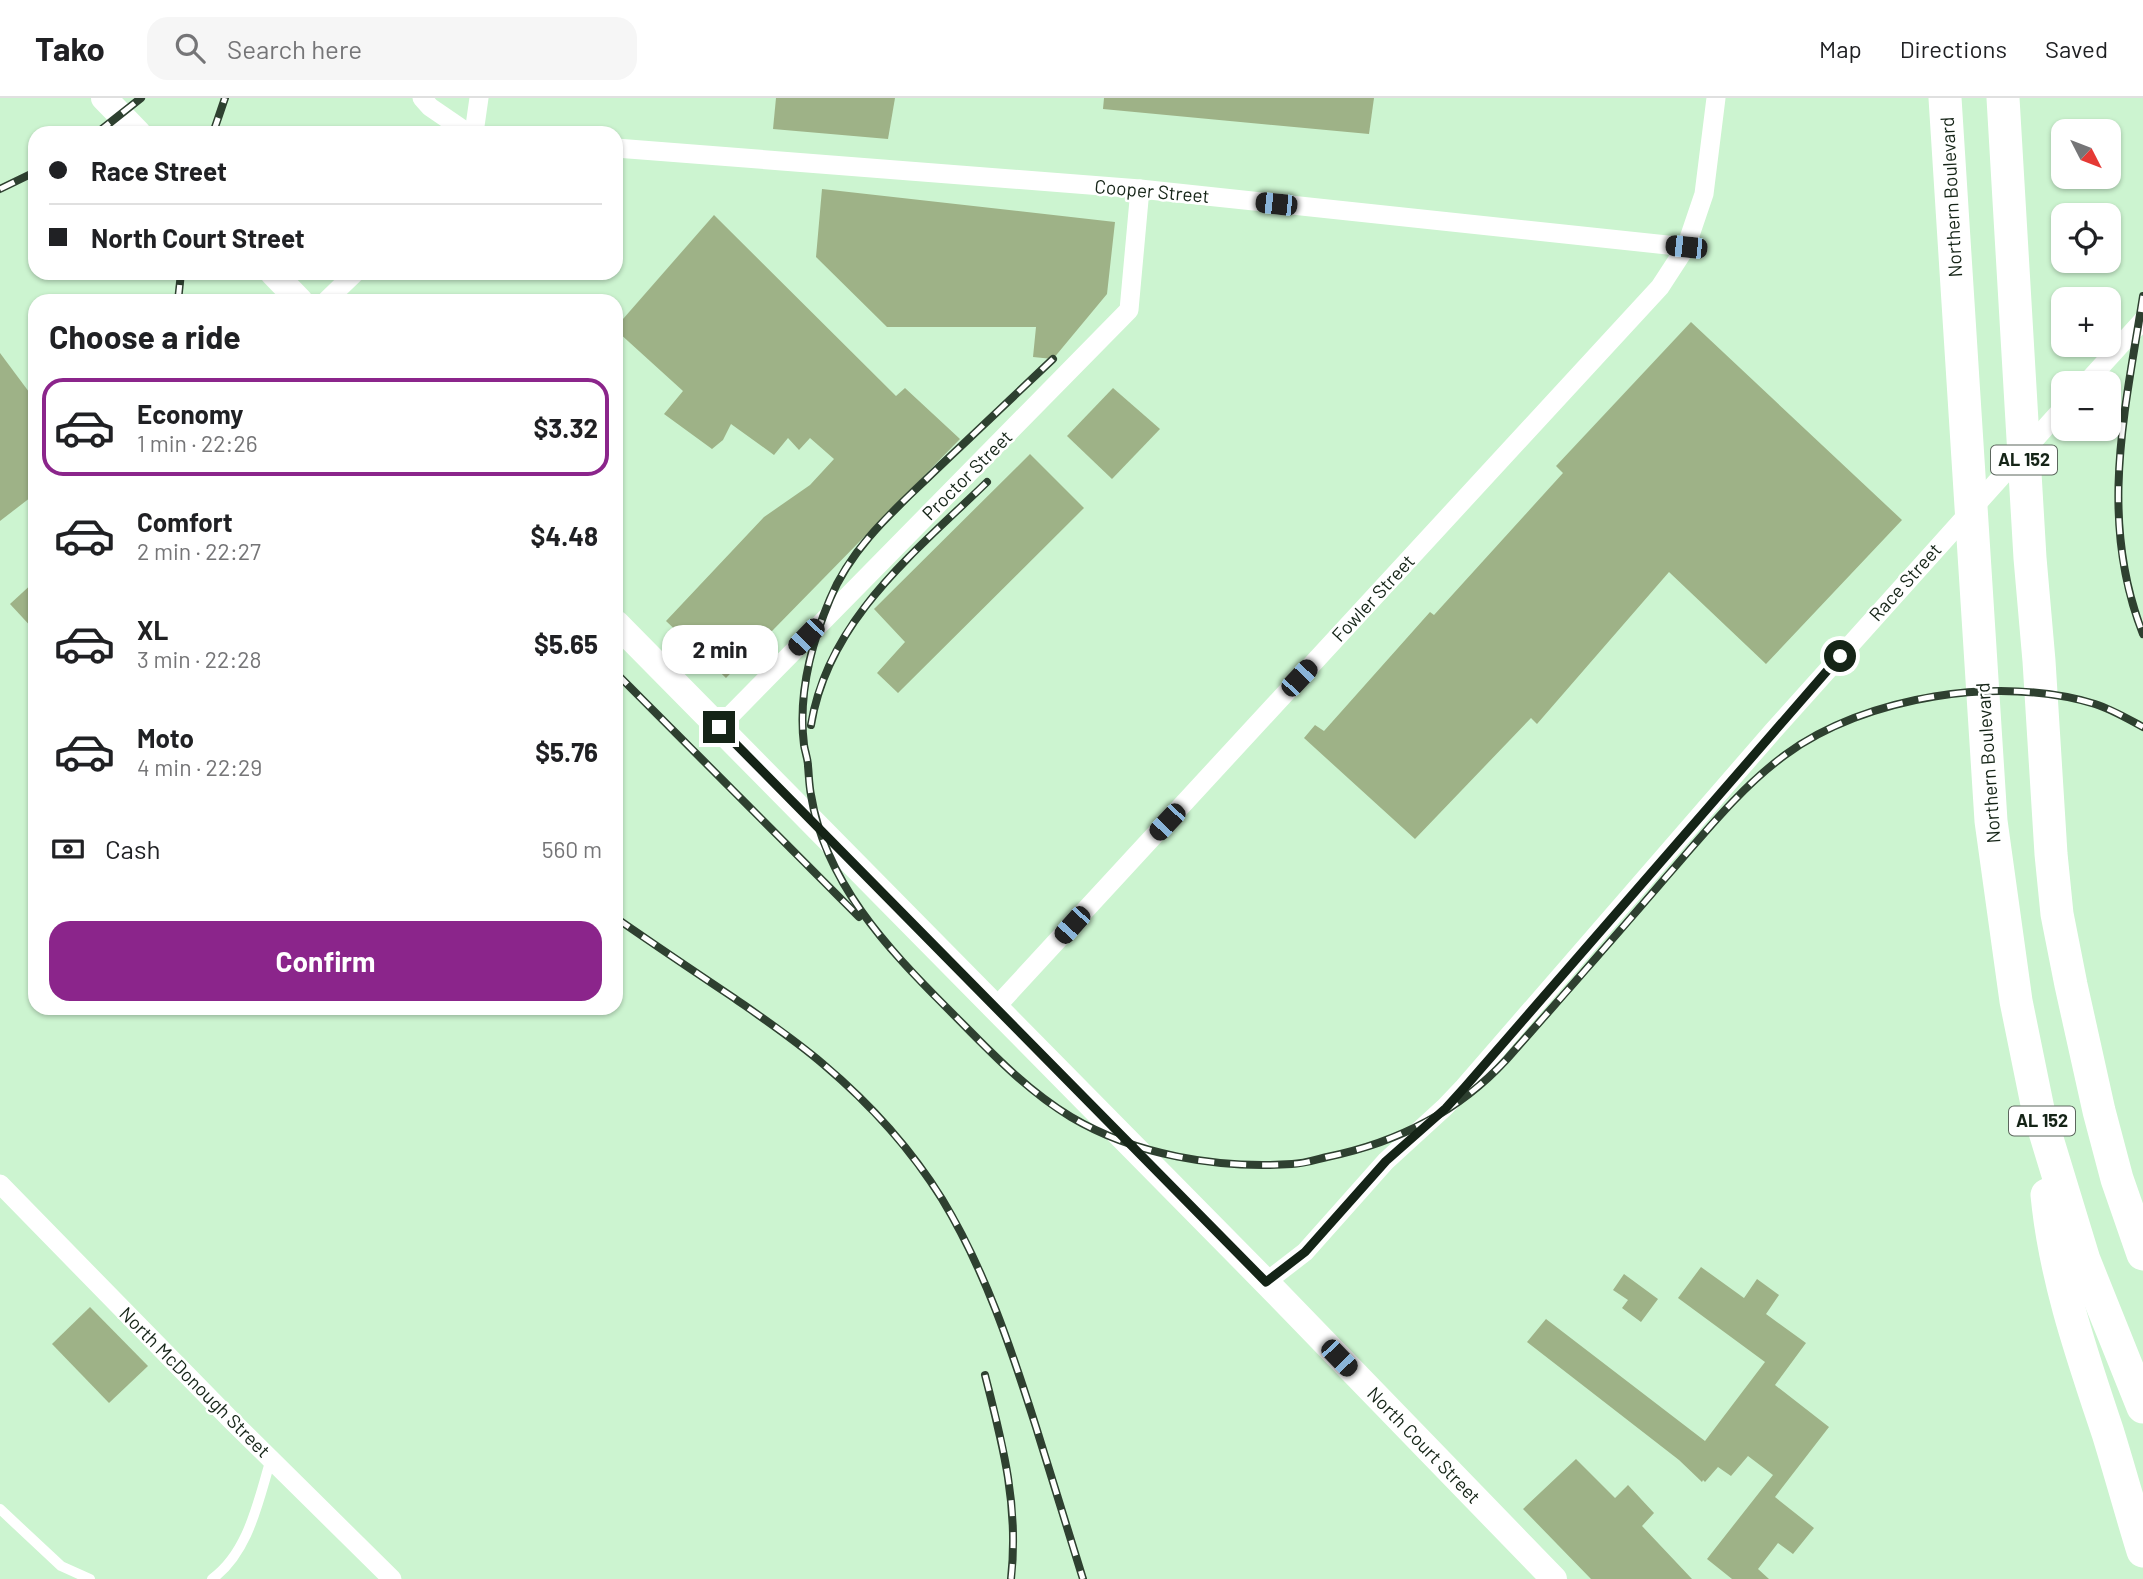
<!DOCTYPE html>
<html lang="en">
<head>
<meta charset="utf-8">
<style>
  :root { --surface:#fff; --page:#f6f6f6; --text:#202124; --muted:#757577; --line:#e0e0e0; --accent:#8b258b }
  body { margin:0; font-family:Barlow,sans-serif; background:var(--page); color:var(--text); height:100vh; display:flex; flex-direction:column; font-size:26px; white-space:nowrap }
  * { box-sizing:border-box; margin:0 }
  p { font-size:23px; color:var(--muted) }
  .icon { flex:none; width:38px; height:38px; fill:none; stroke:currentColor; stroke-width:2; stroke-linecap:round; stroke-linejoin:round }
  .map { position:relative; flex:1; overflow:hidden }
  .details { position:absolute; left:28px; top:196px; width:595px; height:721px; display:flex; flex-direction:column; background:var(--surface); border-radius:21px; box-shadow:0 2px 5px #0004 }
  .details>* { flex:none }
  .guide { position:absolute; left:28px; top:28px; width:595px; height:154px; border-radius:21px; box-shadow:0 2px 5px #0004; display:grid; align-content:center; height:154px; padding:0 21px; background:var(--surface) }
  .needle { width:46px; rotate:132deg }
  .fabs { position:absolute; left:2051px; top:21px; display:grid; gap:14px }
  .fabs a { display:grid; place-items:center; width:70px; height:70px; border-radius:14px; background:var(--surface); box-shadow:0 2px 5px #0004; font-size:35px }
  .end { position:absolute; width:32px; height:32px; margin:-16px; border:9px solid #152417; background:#fff; box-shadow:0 0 0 4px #fff }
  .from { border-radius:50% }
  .bubble { position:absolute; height:49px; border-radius:21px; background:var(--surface); box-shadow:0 2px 5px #0004; font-size:23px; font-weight:700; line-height:49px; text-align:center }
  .car { position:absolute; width:21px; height:42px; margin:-21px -10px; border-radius:9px; box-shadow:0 0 5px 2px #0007; background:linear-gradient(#222 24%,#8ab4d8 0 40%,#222 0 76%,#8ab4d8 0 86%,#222 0) }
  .guide b { display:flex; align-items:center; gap:24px; height:66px; font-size:26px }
  .guide b+b { border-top:2px solid var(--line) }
  .guide i { width:18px; height:18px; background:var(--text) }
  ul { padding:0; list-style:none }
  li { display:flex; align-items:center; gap:21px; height:98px; margin:0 14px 10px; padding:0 7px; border:4px solid transparent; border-radius:21px }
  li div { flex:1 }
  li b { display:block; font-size:26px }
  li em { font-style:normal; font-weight:700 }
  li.active { border-color:var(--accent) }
  li>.icon { width:63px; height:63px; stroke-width:1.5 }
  h2 { padding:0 21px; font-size:32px; line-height:84px }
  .pay { display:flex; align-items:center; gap:18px; height:77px; padding:0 21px; font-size:26px }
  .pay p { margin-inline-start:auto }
  .cta { display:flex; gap:14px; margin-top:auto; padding:14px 21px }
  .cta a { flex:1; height:80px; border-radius:21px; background:var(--accent); color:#fff; font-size:28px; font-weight:700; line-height:80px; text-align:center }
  header { display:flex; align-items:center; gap:42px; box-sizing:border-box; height:98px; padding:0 35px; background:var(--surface); border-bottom:2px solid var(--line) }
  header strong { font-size:33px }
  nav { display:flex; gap:38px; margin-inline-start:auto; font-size:24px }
  .search { width:490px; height:63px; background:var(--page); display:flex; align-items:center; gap:18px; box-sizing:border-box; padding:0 24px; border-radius:21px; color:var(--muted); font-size:26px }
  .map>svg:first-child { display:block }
</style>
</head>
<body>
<header>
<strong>Tako</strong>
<div class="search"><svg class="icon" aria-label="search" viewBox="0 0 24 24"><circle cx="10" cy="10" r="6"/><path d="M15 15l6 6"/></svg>Search here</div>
<nav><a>Map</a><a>Directions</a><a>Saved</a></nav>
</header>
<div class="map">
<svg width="2143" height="1481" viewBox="0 0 2143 1481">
  <rect width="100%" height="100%" fill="#ccf4d0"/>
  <g fill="#9eb287">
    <polygon points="776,0 895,0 888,41 773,31"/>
    <polygon points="1104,0 1374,0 1369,36 1103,11"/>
    <polygon points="822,91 1115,124 1107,196 1053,261 1033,259 1036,229 887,229 816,159"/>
    <polygon points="714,117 896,298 905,290 960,341 726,580 666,523 764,419 810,387 834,361 810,340 799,352 788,340 774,357 731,326 723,342 712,351 664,316 683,293 618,234 623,221"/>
    <polygon points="1691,224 1902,422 1766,566 1669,474 1537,626 1531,620 1415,741 1304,640 1315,627 1324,633 1430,514 1434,517 1563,375 1556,368"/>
    <polygon points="0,255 35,302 35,396 0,423"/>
    <polygon points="1113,290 1160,331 1112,381 1067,338"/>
    <polygon points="1030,356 1084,410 898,595 877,575 905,544 874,511"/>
    <polygon points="35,483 35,533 10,506"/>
    <polygon points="1701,1169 1744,1200 1757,1181 1779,1197 1766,1216 1806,1245 1775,1287 1829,1329 1775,1399 1814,1430 1793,1456 1778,1445 1758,1471 1769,1481 1732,1481 1707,1461 1773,1377 1748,1358 1731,1378 1718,1369 1705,1384 1703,1382 1702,1384 1679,1362 1527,1244 1546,1221 1705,1343 1765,1264 1678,1200"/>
    <polygon points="1624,1176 1658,1201 1641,1224 1622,1210 1628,1202 1613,1192"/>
    <polygon points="90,1209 148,1268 109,1305 52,1246"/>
    <polygon points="1576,1361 1615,1400 1628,1387 1654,1415 1642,1428 1692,1481 1591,1481 1523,1411"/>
  </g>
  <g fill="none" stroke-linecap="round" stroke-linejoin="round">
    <g stroke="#fff" stroke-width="10">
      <polyline points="0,1411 61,1468 90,1481"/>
      <path d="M212 1481C249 1454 258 1403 271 1361"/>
    </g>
    <g stroke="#fff" stroke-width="19">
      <polyline points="422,0 430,9 468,35"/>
      <polyline points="474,35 479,0"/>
      <polyline points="616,50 1140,91 1686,149"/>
      <polyline points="326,203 355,175"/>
      <polyline points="2086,285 2143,222"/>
      <polyline points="719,629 1129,212 1140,91"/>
      <polyline points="996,909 1660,189 1686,149 1704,96 1716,0"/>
      <polyline points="0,1086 230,1321 392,1481"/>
      <polyline points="1266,1184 1305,1154 1386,1063 1445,1009 1464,989 1773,633 2063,310"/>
    </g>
    <g stroke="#fff" stroke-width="26">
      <polyline points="104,0 138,35"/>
      <polyline points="273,175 300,203"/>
      <polyline points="616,525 1266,1184 1554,1481"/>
    </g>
    <g stroke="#fff" stroke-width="33">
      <polyline points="1945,0 1991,723 2016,903 2038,1011 2084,1162 2143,1309"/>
      <polyline points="2003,0 2030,460 2039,563 2051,756 2057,816 2071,887 2099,1013 2117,1081 2143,1156"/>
      <path d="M2047 1097C2055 1180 2082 1257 2108 1335 2120 1374 2131 1414 2143 1453"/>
    </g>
    <g stroke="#2e4030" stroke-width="8">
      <g id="rail">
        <polyline points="97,35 141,0"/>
        <polyline points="213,35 225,0"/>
        <polyline points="0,91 35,74"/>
        <path d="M2143 198C2125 313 2098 422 2143 536"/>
        <polyline points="178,203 181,175"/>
        <path d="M1053 261C1015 297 977 333 939 369 898 409 852 447 830 501 811 546 798 598 804 647 805 654 808 661 808 668 809 678 809 687 811 697 825 784 887 850 947 910 986 949 1023 990 1071 1019 1135 1057 1218 1071 1292 1066 1303 1066 1315 1062 1327 1059 1395 1045 1458 1014 1506 962 1560 901 1614 840 1667 778 1704 736 1739 691 1785 657 1865 598 2000 577 2095 606 2111 611 2128 621 2143 629"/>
        <polyline points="616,575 859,819"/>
        <path d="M811 627C828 522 914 455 987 384"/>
        <path d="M616 820C655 847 695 874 734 900 764 921 795 942 823 966 868 1004 911 1051 942 1101 985 1172 1011 1250 1036 1329 1052 1380 1067 1430 1083 1481"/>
        <path d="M985 1277C1003 1347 1019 1408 1011 1481"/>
      </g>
    </g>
    <use href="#rail" stroke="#fff" stroke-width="5" stroke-dasharray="16" stroke-linecap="butt"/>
  </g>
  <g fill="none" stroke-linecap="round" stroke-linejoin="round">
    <polyline stroke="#152417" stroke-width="9" points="719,629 1266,1184 1305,1154 1386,1063 1446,1010 1465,989 1840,558"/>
  </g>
  <g text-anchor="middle" stroke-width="5" stroke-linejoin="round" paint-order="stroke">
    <g fill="#fff" stroke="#5b665d" stroke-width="2">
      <rect x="1991" y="347.5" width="66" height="29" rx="5"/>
      <rect x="2009" y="1008.5" width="66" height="29" rx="5"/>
    </g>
    <g font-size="18" font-weight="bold" fill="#152417">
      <text x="2024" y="368">AL 152</text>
      <text x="2042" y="1029">AL 152</text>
    </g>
    <g font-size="19" fill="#152417" stroke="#fff">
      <text transform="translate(1152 93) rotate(5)" y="7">Cooper Street</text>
      <text transform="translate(1951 99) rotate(-93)" y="7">Northern Boulevard</text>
      <text transform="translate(967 377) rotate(-45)" y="7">Proctor Street</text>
      <text transform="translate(1905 484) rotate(-48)" y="7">Race Street</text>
      <text transform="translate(1373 500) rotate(-47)" y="7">Fowler Street</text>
      <text transform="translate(1988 665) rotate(-94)" y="7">Northern Boulevard</text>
      <text transform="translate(195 1284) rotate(45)" y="7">North McDonough Street</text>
      <text transform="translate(1424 1347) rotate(46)" y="7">North Court Street</text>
    </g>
  </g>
</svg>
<div class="fabs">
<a><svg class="needle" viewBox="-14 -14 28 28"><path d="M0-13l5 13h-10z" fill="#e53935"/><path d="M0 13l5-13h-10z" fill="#757577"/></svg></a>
<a><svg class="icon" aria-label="locate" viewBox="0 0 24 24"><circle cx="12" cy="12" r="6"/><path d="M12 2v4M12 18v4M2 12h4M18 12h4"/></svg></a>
<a>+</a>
<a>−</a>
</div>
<i class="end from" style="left:1840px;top:558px"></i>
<i class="end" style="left:719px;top:629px"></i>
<div class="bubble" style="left:662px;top:527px;width:116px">2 min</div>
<i class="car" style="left:1276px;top:106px;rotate:276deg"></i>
<i class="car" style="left:1686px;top:149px;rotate:276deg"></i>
<i class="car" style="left:806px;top:539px;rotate:224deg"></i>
<i class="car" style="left:1299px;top:580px;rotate:43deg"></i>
<i class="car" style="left:1167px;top:724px;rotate:223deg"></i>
<i class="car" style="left:1072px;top:827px;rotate:222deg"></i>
<i class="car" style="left:1339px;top:1260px;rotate:136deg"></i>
<div class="guide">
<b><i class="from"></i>Race Street</b>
<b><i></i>North Court Street</b>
</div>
<section class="details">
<h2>Choose a ride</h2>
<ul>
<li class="active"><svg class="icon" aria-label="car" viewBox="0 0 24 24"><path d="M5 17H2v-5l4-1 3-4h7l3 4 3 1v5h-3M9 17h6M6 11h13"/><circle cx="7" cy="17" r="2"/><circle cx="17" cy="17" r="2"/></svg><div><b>Economy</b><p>1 min · 22:26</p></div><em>$3.32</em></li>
<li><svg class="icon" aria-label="car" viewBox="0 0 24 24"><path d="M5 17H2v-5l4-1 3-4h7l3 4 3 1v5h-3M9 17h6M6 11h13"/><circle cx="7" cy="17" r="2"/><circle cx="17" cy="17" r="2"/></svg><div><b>Comfort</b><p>2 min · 22:27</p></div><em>$4.48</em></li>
<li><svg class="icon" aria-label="car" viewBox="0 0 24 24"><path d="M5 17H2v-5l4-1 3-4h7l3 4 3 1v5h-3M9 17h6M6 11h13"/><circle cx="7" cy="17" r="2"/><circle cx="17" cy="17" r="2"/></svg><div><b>XL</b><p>3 min · 22:28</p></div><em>$5.65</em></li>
<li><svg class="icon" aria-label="car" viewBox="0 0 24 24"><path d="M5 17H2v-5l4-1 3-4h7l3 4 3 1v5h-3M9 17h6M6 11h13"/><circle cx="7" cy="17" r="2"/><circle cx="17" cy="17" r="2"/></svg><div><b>Moto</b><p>4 min · 22:29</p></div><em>$5.76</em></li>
</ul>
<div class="pay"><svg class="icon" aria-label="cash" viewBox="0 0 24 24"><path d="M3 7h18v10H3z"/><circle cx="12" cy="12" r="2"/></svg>Cash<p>560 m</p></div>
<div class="cta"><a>Confirm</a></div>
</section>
</div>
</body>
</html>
